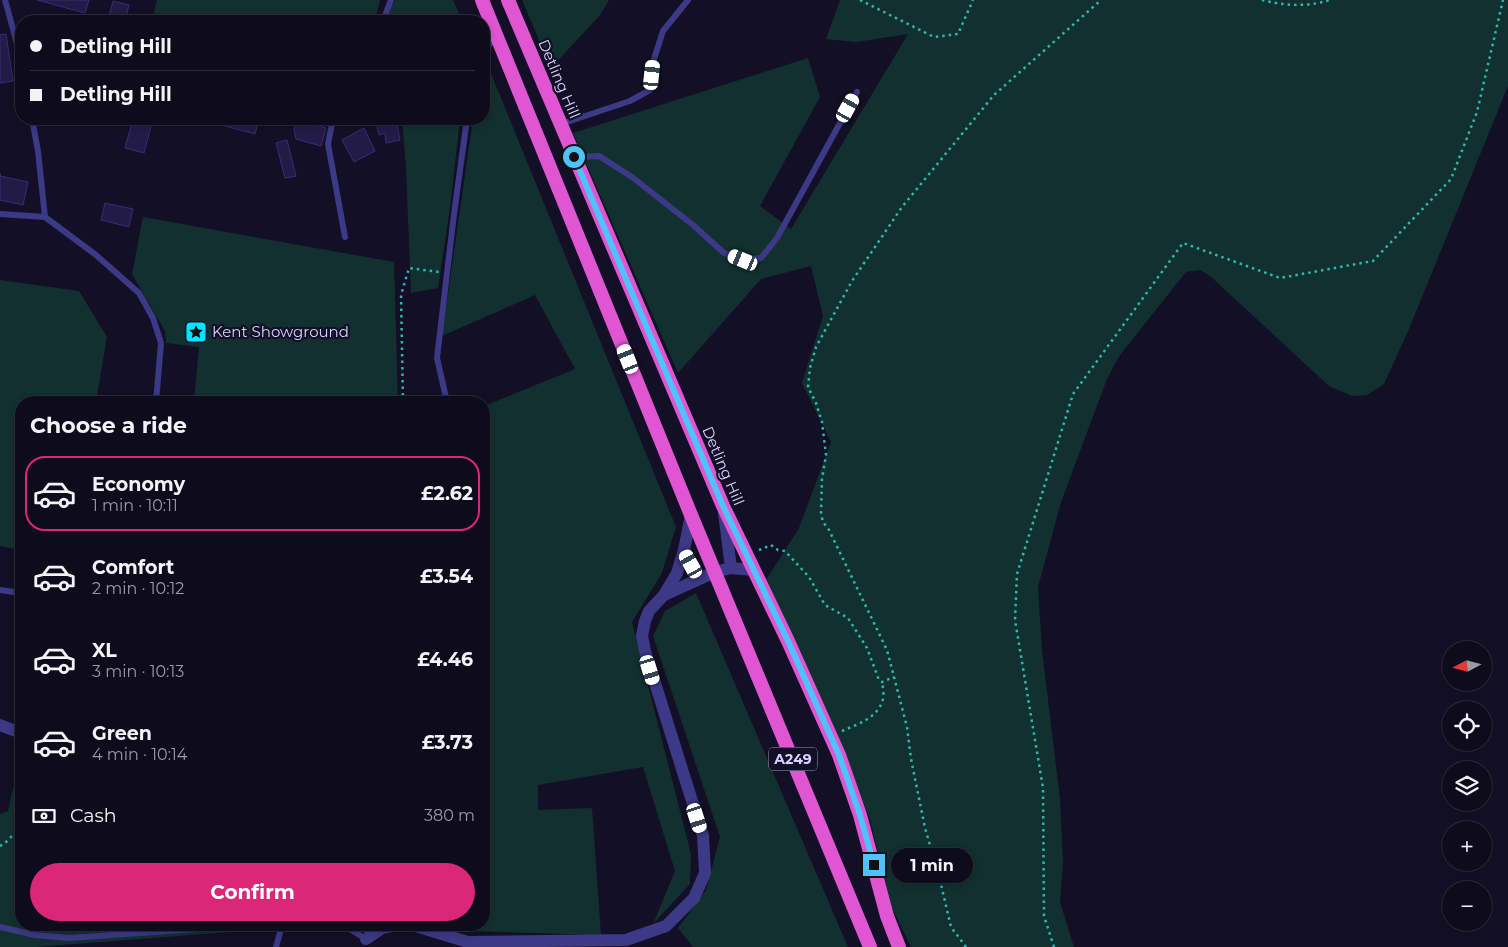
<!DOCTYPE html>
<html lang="en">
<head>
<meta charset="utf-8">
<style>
  :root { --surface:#0e0b1c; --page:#171425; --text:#f1f3f6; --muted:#9b9ba3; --line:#2e2b3b; --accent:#db2777 }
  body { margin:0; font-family:Montserrat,sans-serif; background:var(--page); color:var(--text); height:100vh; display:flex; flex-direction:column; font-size:19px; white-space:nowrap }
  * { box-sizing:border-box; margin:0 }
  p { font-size:16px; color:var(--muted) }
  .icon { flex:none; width:28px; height:28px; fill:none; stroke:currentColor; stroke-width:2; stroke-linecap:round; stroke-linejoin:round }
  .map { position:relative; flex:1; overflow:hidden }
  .details { position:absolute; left:15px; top:396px; width:475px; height:535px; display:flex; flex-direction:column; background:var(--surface); border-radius:20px; box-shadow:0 2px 8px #0003,0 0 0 1px var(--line) }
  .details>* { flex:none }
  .top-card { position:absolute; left:15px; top:15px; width:475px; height:110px; border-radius:20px; box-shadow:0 2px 8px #0003,0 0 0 1px var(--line); display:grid; align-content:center; height:110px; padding:0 15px; background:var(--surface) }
  .needle { width:32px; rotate:263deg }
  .tools { position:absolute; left:1442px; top:641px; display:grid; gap:10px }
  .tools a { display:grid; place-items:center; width:50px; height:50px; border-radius:50%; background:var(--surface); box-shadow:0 2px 8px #0003,0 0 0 1px var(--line); font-size:25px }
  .end { position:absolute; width:22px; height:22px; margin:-11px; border:6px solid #4fc3f7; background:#111; box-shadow:0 0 0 2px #111 }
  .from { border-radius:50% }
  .bubble { position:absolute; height:35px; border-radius:18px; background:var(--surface); box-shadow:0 2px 8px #0003,0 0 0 1px var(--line); font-size:16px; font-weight:700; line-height:35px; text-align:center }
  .car { position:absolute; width:15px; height:30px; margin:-15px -8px; border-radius:6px; box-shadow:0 0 4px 1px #0007; background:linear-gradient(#fff 24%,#345 0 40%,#fff 0 76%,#345 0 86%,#fff 0) }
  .top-card b { display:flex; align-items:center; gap:18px; height:48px; font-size:19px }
  .top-card b+b { border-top:1px solid var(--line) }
  .top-card i { width:12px; height:12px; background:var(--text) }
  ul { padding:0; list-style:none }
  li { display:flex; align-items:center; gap:15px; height:75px; margin:0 10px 8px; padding:0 5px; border:2px solid transparent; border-radius:20px }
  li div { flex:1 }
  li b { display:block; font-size:19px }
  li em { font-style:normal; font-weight:700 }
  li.selected { border-color:var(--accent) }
  li>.icon { width:45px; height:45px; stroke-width:1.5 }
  h2 { padding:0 15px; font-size:22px; line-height:60px }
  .pay { display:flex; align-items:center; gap:12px; height:55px; padding:0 15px; font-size:19px }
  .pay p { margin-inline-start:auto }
  .cta { display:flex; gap:10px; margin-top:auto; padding:10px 15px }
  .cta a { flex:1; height:58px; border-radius:30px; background:var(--accent); color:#fff; font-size:20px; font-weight:700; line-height:58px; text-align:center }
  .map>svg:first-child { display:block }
</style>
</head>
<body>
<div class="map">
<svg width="1508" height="947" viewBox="0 0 1508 947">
  <rect width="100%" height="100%" fill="#130f26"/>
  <g fill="#12302f">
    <polygon points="157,0 380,0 375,21 152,21"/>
    <polygon points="395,0 453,0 462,21 402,21 403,15 388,14"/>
    <polygon points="522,0 609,0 600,15 551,68"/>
    <polygon points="840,0 1508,0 1508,86 1409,329 1384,384 1367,395 1352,396 1329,386 1210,276 1200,270 1186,272 1120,355 1107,379 1061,502 1038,587 1042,650 1060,799 1063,864 1060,902 1074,947 911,947 892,908 869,816 766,580 799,528 831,442 802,383 823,316 811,266 761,279 678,373 573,133 808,58 820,97 760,206 791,229 908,34 856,42 826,39"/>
    <polygon points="488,66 676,527 662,573 632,622 691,854 690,884 653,924 675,871 643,767 538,785 538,810 592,808 601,935 470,931 453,925 484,925 484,406 575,369 535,295 442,336 473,119 484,119 484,75"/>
    <polygon points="402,119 460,119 450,208 438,288 411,293 406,168"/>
    <polygon points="143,217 394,262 398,402 194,402 199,347 166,343 165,331 132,274"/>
    <polygon points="0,280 79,291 107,337 96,402 21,402 21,550 0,546"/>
    <polygon points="696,593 848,947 693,947 678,928 706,890 720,837 653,636 665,611"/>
    <polygon points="21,753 21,925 271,925 269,929 36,947 0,947 0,814 8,811"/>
  </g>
  <g fill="#231b47" stroke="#3a2c74">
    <polygon points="37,0 89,0 85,13"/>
    <polygon points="113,1 129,5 125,21 108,21"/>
    <polygon points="6,34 13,81 0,83 0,35"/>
    <polygon points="133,119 153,119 144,153 125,148"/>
    <polygon points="211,119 259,119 255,134 210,122"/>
    <polygon points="375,119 396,119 400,140 386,143 385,133 379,135"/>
    <polygon points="297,120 326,128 321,146 296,139 294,130"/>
    <polygon points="364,128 375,151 354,162 342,140"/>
    <polygon points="287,140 296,176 285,178 276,143"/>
    <polygon points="0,173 0,176 28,182 23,205 0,200"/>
    <polygon points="105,203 133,209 129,227 101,220"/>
  </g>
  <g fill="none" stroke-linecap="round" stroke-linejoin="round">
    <g stroke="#2eb9b0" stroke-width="2.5" stroke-dasharray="2.5 4" stroke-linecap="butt">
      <polyline points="860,0 934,37 958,34 973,0"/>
      <path d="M1262 0C1284 6 1308 7 1330 0"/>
      <polyline points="403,402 401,295 409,268 439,272"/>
      <polyline points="759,550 771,545 778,550 785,551 809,577 825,605 848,618 867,648 879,680 882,682 894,677"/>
      <path d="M842 731C858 724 878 718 883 699 884 694 883 687 882 682"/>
      <polyline points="0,846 5,843 21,827"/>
      <polyline points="966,947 951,927 939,876 925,828 911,759 907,727 887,650 829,530 823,522 821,514 822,479 826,455 822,422 816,403 808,387 810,368 816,347 852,281 902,207 994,95 1101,0"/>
      <polyline points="1054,947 1044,916 1043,788 1015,620 1017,574 1073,394 1183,243 1280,278 1373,261 1451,179 1477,112 1503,0"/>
    </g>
    <g stroke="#3c3986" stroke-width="6">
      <polyline points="5,0 16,40 21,65"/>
      <polyline points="383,21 391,0"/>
      <polyline points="484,50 496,38"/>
      <polyline points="32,119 38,151 45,217"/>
      <polyline points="319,119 334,119"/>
      <polyline points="333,119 328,144 345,237"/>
      <polyline points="561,124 630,101 650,90 654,59 663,31 688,0"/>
      <polyline points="575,157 599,156 632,177 693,225 724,253 743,260 761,258 777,238 857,92"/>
      <polyline points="0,214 45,217 96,255 139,293 153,318 161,343 156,402"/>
      <polyline points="447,402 437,358 454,214 467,119"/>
      <polyline points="0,590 21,593"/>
      <polyline points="343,925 366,939"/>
      <polyline points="0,927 35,935 69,938 210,928 240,925"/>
      <polyline points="276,947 282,925"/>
    </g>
    <g stroke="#3c3986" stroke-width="12">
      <polyline points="724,513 731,568"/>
      <polyline points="684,550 701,578"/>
      <polyline points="664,595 677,573 684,550 691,515"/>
      <polyline points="0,725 21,733"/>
      <polyline points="412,925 468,942 626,940 666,926 694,898 705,873 703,836 645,651 642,636 645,621 649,611 664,595 715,572 731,568 753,570"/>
      <polyline points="366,939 382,928 397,925"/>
    </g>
    <g stroke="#e055d2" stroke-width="14">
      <polyline points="482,0 691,515 870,947"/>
      <polyline points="508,0 723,506 788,641 839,755 860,815 887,916 899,947"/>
    </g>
  </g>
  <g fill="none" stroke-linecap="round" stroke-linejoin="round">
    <polyline stroke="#4fc3f7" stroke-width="6" points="574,157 723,506 788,641 839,755 860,815 874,865"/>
  </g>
  <defs>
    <g id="sight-square" transform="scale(1.125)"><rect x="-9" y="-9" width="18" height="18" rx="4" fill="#00e7ff" stroke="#130f26"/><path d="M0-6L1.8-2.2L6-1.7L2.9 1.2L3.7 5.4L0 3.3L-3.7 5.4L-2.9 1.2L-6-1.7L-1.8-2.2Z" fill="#111"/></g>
  </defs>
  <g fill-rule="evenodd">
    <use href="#sight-square" x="196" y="332"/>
  </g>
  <g text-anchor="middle" stroke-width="4.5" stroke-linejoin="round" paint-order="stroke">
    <rect fill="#130f26" stroke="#9d99be" stroke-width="1" x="769" y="747.5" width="48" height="23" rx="4"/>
    <g font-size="14" font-weight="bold" fill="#d8d4ff">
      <text x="793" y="764">A249</text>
    </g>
    <g font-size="15" fill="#d8d4ff" stroke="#130f26">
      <text transform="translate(559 79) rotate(67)" y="5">Detling Hill</text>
      <text transform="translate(723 466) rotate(67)" y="5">Detling Hill</text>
    </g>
    <g font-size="15" fill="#d8d4ff" stroke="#130f26" text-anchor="start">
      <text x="212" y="337">Kent Showground</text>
    </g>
  </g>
</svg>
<div class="tools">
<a><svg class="needle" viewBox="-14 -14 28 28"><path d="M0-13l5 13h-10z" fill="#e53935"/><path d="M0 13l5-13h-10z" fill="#9b9ba3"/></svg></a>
<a><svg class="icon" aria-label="locate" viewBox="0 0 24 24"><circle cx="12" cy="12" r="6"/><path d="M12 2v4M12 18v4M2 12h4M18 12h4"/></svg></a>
<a><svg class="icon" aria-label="layers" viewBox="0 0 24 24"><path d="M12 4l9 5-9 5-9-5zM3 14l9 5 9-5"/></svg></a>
<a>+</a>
<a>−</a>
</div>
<i class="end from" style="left:574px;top:157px"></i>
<i class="end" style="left:874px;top:865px"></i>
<div class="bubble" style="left:891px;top:848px;width:82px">1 min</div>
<i class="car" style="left:652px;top:75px;rotate:6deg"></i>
<i class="car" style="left:848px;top:108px;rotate:29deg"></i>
<i class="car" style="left:743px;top:260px;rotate:292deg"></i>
<i class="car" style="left:628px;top:359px;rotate:338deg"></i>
<i class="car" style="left:691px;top:564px;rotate:331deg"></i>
<i class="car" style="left:650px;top:670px;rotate:163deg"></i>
<i class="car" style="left:697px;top:818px;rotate:162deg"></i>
<div class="top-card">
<b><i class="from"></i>Detling Hill</b>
<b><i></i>Detling Hill</b>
</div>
<section class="details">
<h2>Choose a ride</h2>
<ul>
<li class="selected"><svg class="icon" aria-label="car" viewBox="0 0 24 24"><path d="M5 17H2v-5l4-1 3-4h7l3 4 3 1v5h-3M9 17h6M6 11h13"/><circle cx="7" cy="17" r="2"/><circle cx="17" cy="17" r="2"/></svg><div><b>Economy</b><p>1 min · 10:11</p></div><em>£2.62</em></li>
<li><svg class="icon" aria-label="car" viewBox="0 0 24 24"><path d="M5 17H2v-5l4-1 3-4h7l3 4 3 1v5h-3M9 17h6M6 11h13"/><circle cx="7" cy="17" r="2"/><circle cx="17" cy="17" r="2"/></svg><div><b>Comfort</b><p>2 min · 10:12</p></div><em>£3.54</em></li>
<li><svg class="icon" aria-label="car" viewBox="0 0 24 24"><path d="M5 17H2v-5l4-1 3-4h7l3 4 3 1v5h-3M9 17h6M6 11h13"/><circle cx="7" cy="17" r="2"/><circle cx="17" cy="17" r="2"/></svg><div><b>XL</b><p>3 min · 10:13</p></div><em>£4.46</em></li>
<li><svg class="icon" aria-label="car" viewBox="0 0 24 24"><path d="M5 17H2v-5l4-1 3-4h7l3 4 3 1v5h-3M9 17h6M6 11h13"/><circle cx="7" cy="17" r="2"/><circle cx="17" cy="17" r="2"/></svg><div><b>Green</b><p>4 min · 10:14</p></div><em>£3.73</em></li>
</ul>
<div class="pay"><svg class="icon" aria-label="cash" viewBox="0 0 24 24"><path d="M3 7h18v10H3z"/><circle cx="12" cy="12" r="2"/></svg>Cash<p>380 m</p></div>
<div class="cta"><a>Confirm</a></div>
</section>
</div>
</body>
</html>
